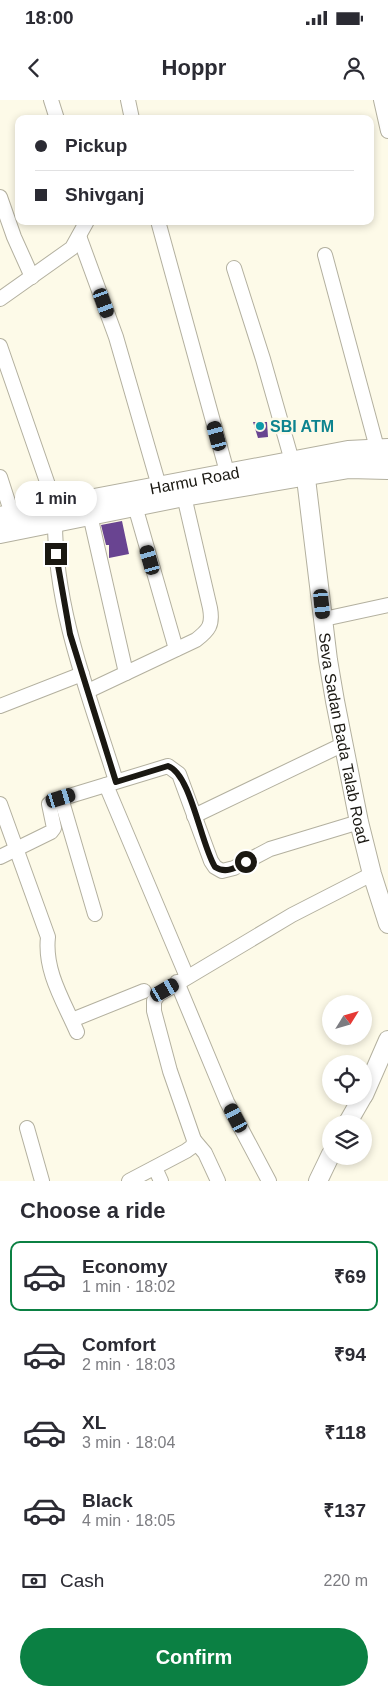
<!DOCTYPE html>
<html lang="en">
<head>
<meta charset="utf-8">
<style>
  :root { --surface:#fff; --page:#f2f2f3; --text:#2b2b33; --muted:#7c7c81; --line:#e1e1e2; --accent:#0b8043 }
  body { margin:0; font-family:Arial,sans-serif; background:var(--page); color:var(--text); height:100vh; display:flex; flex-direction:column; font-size:19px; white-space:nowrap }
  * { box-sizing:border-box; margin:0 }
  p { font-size:16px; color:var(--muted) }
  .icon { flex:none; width:28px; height:28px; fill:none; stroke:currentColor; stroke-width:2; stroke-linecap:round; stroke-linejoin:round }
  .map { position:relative; height:1081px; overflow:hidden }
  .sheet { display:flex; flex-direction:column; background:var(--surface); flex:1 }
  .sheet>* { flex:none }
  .top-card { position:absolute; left:15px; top:15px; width:359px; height:110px; border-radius:10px; box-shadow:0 2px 8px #0003; display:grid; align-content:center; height:110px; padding:0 20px; background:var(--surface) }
  .needle { width:32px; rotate:53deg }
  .fabs { position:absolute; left:322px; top:895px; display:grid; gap:10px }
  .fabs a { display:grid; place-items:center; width:50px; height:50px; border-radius:50%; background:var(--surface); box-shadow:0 2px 8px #0003; font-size:25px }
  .end { position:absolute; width:22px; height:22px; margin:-11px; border:6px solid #1a1812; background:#fff; box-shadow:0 0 0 2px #fff }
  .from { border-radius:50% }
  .bubble { position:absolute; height:35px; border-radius:18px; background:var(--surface); box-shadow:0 2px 8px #0003; font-size:16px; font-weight:600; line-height:35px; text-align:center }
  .car { position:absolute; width:15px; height:30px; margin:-15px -8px; border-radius:6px; box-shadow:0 0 4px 1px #0007; background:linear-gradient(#222 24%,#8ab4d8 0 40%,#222 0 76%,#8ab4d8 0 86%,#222 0) }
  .top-card b { display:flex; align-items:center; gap:18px; height:48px; font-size:19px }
  .top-card b+b { border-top:1px solid var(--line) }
  .top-card i { width:12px; height:12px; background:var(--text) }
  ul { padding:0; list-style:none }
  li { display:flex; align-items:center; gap:15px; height:70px; margin:0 10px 8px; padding:0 10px; border:2px solid transparent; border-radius:10px }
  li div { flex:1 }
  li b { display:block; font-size:19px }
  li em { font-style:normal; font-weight:600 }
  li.active { border-color:var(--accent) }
  li>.icon { width:45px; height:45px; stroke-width:1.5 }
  h2 { padding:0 20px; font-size:22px; line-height:60px }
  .pay { display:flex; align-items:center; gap:12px; height:55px; padding:0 20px; font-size:19px }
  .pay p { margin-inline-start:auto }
  .button { display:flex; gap:10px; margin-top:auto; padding:10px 20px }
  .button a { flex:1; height:58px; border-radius:30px; background:var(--accent); color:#fff; font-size:20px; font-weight:600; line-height:58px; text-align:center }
  .status { display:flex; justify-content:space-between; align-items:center; height:35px; padding:0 25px; background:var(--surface); direction:ltr }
  .status svg { height:14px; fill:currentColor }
  header { display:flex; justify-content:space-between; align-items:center; height:65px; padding:0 20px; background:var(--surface); font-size:22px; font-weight:600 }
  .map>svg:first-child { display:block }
</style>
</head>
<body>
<div class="status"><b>18:00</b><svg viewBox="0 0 49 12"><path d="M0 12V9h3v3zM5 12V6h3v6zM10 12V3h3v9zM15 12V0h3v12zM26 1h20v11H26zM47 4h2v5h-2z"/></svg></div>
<header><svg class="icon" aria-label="back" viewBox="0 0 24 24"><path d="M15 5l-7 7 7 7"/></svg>Hoppr<svg class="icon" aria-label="person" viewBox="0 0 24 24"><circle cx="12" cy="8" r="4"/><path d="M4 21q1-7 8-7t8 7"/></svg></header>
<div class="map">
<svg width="388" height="1081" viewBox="0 0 388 1081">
  <rect width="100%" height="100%" fill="#fdfae8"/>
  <g fill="#694491">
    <polygon points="253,322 267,322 268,337 258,338"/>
    <polygon points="122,421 129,454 109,458 109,445 106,445 101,425"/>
  </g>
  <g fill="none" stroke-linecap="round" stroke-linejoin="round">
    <g stroke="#b3b09f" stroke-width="16">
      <g id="minor">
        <polyline points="51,0 57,19"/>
        <polyline points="128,0 132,19"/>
        <polyline points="381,0 388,31"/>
        <polyline points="0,97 14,137 32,177"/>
        <polyline points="158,121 227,372"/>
        <polyline points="79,136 116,237 159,386"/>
        <polyline points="325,155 377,348"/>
        <polyline points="234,168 263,259 292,361"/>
        <polyline points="0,199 72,148 87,121"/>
        <polyline points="0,246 55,405"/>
        <polyline points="0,377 12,414"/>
        <polyline points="135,406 176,549"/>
        <polyline points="90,415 126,573"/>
        <path d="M55 422C55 512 90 597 116 681"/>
        <polyline points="324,519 388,505"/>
        <path d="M88 591 196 540C209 530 213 525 210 508L184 396"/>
        <polyline points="0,606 82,574"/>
        <polyline points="106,685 187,877"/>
        <polyline points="61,698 95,814"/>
        <path d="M0 704 48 837C44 871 64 902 77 932"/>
        <polyline points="194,716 344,644"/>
        <polyline points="0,757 51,732 54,728 49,704 53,701 168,666 179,674 211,761 215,767 222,771 234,768 270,749 359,722"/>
        <polyline points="177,882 227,1002 269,1081"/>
        <polyline points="72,920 144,891"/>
        <polyline points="27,1028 42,1081"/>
        <polyline points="194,1040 205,1053 218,1081"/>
        <polyline points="155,1068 161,1081"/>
        <polyline points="129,1081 186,1051 193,1046 194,1040 170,971 154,911 154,901 158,895 292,815 372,774"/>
      </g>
    </g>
    <g stroke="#b3b09f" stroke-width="20">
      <g id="tertiary">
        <path id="s1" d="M304 362 328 560 335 601 359 722 372 774 388 824"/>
        <polyline points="364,995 388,940"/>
        <polyline points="347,1024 363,996"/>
        <polyline points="318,1081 331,1054"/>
      </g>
    </g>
    <g stroke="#b3b09f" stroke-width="22">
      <g id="secondary">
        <path id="s2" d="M0 417 348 351 388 349"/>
        <polyline points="0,433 184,396 349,368 388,369"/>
      </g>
    </g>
    <use href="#minor" stroke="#fff" stroke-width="14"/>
    <use href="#tertiary" stroke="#fff" stroke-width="18"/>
    <use href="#secondary" stroke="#fff" stroke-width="20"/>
  </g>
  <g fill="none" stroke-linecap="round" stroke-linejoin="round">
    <path stroke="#1a1812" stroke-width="6" d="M56 454 70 534 116 682 168 666C191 674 201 745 215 767 226 774 235 768 246 762"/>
  </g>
  <circle fill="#0f9aa8" stroke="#fdfae8" stroke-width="2" cx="260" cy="326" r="5"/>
  <g text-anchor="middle" stroke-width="5" stroke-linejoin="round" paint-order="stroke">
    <g font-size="16" font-weight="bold" fill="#0d838f" stroke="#fdfae8" text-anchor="start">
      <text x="270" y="332">SBI ATM</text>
    </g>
    <g font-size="16" fill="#1a1812" stroke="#fdfae8">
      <text dy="6" stroke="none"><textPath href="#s2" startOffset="198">Harmu Road</textPath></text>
      <text dy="6" stroke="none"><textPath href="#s1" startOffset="279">Seva Sadan Bada Talab Road</textPath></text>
    </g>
  </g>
</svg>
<div class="fabs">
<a><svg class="needle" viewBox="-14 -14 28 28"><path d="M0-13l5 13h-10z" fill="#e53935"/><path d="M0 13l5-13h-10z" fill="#7c7c81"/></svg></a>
<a><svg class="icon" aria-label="locate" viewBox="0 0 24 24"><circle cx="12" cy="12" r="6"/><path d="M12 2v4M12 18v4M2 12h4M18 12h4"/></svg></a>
<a><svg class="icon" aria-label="layers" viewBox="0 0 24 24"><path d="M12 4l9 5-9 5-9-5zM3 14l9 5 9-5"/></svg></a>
</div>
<i class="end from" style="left:246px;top:762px"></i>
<i class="end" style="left:56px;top:454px"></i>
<div class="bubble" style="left:15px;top:381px;width:82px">1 min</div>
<i class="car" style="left:104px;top:203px;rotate:160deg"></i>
<i class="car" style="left:217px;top:336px;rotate:345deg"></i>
<i class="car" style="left:150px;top:460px;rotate:344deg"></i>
<i class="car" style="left:322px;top:504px;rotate:174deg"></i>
<i class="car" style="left:61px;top:698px;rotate:73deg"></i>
<i class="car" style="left:165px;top:890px;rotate:60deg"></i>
<i class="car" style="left:236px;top:1018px;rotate:332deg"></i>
<div class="top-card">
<b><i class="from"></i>Pickup</b>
<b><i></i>Shivganj</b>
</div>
</div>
<section class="sheet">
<h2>Choose a ride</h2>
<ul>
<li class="active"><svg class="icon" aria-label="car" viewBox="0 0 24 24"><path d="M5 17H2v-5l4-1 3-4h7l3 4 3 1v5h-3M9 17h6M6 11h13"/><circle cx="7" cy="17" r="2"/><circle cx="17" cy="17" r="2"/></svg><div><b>Economy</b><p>1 min · 18:02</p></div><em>₹69</em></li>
<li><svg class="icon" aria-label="car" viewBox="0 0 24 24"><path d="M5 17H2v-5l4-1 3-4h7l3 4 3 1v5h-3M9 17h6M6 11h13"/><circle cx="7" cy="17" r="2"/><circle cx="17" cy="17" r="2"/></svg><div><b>Comfort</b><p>2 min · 18:03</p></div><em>₹94</em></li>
<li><svg class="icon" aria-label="car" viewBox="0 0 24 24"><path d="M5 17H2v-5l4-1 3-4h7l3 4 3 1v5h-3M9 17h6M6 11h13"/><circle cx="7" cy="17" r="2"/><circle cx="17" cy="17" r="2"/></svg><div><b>XL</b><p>3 min · 18:04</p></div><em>₹118</em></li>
<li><svg class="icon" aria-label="car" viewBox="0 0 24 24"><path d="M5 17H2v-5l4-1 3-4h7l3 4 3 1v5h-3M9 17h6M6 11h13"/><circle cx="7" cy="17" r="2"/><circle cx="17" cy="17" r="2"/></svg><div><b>Black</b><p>4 min · 18:05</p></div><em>₹137</em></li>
</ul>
<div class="pay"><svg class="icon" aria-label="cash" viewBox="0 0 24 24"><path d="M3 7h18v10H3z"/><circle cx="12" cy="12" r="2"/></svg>Cash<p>220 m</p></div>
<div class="button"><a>Confirm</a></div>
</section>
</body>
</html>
